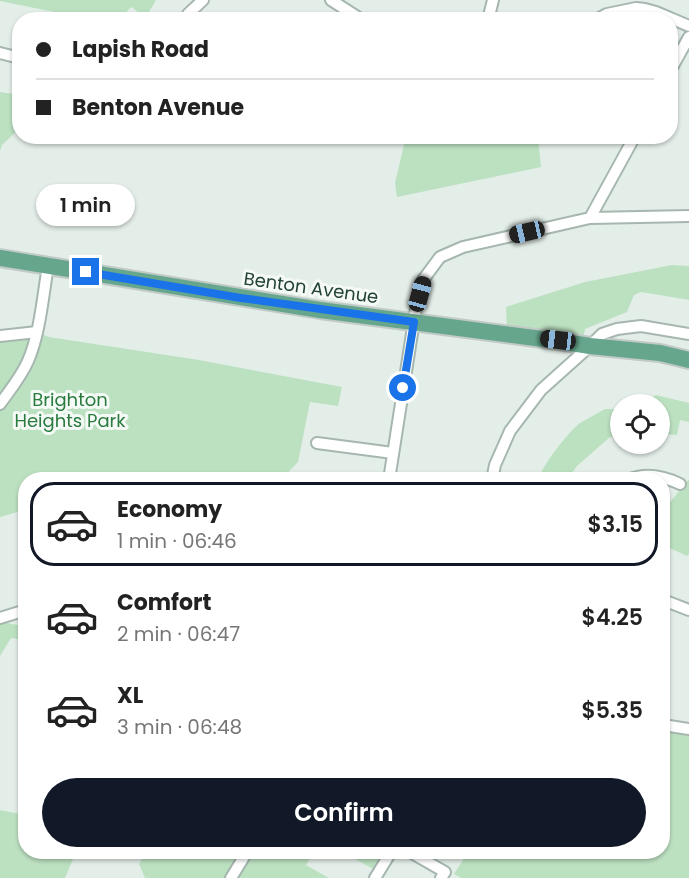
<!DOCTYPE html>
<html lang="en">
<head>
<meta charset="utf-8">
<style>
  :root { --surface:#fff; --page:#f6f6f6; --text:#222; --muted:#767676; --line:#e0e0e0; --accent:#111827 }
  body { margin:0; font-family:Poppins,sans-serif; background:var(--page); color:var(--text); height:100vh; display:flex; flex-direction:column; font-size:22px; white-space:nowrap }
  * { box-sizing:border-box; margin:0 }
  p { font-size:20px; color:var(--muted) }
  .icon { flex:none; width:33px; height:33px; fill:none; stroke:currentColor; stroke-width:2; stroke-linecap:round; stroke-linejoin:round }
  .map { position:relative; flex:1; overflow:hidden }
  .side { position:absolute; left:18px; top:472px; width:652px; height:387px; display:flex; flex-direction:column; background:var(--surface); border-radius:24px; box-shadow:0 2px 4px #0004 }
  .side>* { flex:none }
  .guide { position:absolute; left:12px; top:12px; width:666px; height:132px; border-radius:24px; box-shadow:0 2px 4px #0004; display:grid; align-content:center; height:132px; padding:0 24px; background:var(--surface) }
  .fabs { position:absolute; left:610px; top:394px; display:grid; gap:12px }
  .fabs a { display:grid; place-items:center; width:60px; height:60px; border-radius:50%; background:var(--surface); box-shadow:0 2px 4px #0004; font-size:30px }
  .end { position:absolute; width:27px; height:27px; margin:-14px; border:8px solid #1a73e8; background:#fff; box-shadow:0 0 0 3px #fff }
  .from { border-radius:50% }
  .bubble { position:absolute; height:42px; border-radius:21px; background:var(--surface); box-shadow:0 2px 4px #0004; font-size:20px; font-weight:600; line-height:42px; text-align:center }
  .car { position:absolute; width:18px; height:36px; margin:-18px -9px; border-radius:8px; box-shadow:0 0 4px 2px #0007; background:linear-gradient(#222 24%,#8ab4d8 0 40%,#222 0 76%,#8ab4d8 0 86%,#222 0) }
  .guide b { display:flex; align-items:center; gap:21px; height:57px; font-size:22px }
  .guide b+b { border-top:2px solid var(--line) }
  .guide i { width:15px; height:15px; background:var(--text) }
  ul { padding:10px 0 0; list-style:none }
  li { display:flex; align-items:center; gap:18px; height:84px; margin:0 12px 9px; padding:0 12px; border:3px solid transparent; border-radius:24px }
  li div { flex:1 }
  li b { display:block; font-size:22px }
  li em { font-style:normal; font-weight:600 }
  li.current { border-color:var(--accent) }
  li>.icon { width:54px; height:54px; stroke-width:1.5 }
  .action { display:flex; gap:12px; margin-top:auto; padding:12px 24px }
  .action a { flex:1; height:69px; border-radius:36px; background:var(--accent); color:#fff; font-size:24px; font-weight:600; line-height:69px; text-align:center }
  .map>svg:first-child { display:block }
</style>
</head>
<body>
<div class="map">
<svg width="689" height="878" viewBox="0 0 689 878">
  <rect width="100%" height="100%" fill="#e4eee9"/>
  <g fill="#bce1c1">
    <polygon points="0,0 156,0 146,17 131,7 119,20 72,19 69,15 0,1"/>
    <polygon points="0,92 20,95 19,129 2,145 0,151"/>
    <polygon points="406,136 538,137 541,167 397,197 395,183"/>
    <polygon points="672,265 689,266 689,300 641,292 634,295 627,312 585,329 582,345 507,334 506,307 585,282"/>
    <polygon points="28,329 49,337 199,360 342,387 338,406 310,402 298,462 281,480 26,480 25,510 0,517 0,331"/>
    <polygon points="656,395 689,403 689,422 680,420 677,435 660,434 660,405 640,405"/>
    <path d="M605 409H621V436L610 437 577 466 567 480H538C541 467 569 431 580 423 588 418 597 414 605 409Z"/>
    <polygon points="689,479 689,554 687,556 663,545 663,511"/>
    <polygon points="2,622 23,626 25,625 25,640 11,638 0,656 0,624"/>
    <polygon points="663,731 689,734 689,878 461,878 454,874 468,852 663,852"/>
    <polygon points="0,810 25,815 26,852 76,852 65,878 0,878"/>
    <polygon points="146,852 242,852 250,857 253,852 314,852 306,865 329,878 145,878 139,864"/>
    <polygon points="343,852 382,852 373,869"/>
  </g>
  <g fill="none" stroke-linecap="round" stroke-linejoin="round">
    <g stroke="#a6b7af" stroke-width="14">
      <g id="street">
        <polyline points="331,0 362,20"/>
        <polyline points="188,14 203,0"/>
        <polyline points="488,20 493,0"/>
        <polyline points="596,20 607,14 636,8 645,9 656,12 689,26"/>
        <polyline points="0,53 20,58"/>
        <polyline points="670,71 689,37"/>
        <polyline points="590,218 689,216"/>
        <polyline points="0,336 37,332"/>
        <path d="M0 404C10 390 21 377 28 361 40 334 43 295 48 266"/>
        <polyline points="317,443 393,453"/>
        <polyline points="389,480 416,308 423,280 440,257 463,247 590,218 635,136"/>
        <polyline points="492,480 495,465 510,431 541,390 590,346 602,334 617,329 641,326 689,334"/>
        <path d="M628 480C646 472 663 476 680 484"/>
        <polyline points="663,600 689,610"/>
        <polyline points="0,618 26,610"/>
        <polyline points="25,672 26,672"/>
        <polyline points="663,725 689,729"/>
        <polyline points="410,852 445,872 441,878"/>
        <polyline points="231,878 247,852"/>
        <polyline points="375,878 391,852"/>
      </g>
    </g>
    <g stroke="#c1cac6" stroke-width="20">
      <polyline id="primary" points="0,258 320,310 558,341 590,346 660,353 689,360"/>
    </g>
    <use href="#street" stroke="#fff" stroke-width="10"/>
    <use href="#primary" stroke="#66a68d" stroke-width="16"/>
  </g>
  <g fill="none" stroke-linecap="round" stroke-linejoin="round">
    <polyline stroke="#1a73e8" stroke-width="8" points="86,272 241,298 414,322 403,388"/>
  </g>
  <g text-anchor="middle" stroke-width="6" stroke-linejoin="round" paint-order="stroke">
    <g font-size="18" fill="#224235" stroke="#f5faf7">
      <text transform="translate(311 288) rotate(8)" y="6">Benton Avenue</text>
    </g>
    <g font-size="18" fill="#297b3e" stroke="#f5faf7">
      <text x="70" y="406">Brighton<tspan x="70" dy="21">Heights Park</tspan></text>
    </g>
  </g>
</svg>
<div class="fabs">
<a><svg class="icon" aria-label="locate" viewBox="0 0 24 24"><circle cx="12" cy="12" r="6"/><path d="M12 2v4M12 18v4M2 12h4M18 12h4"/></svg></a>
</div>
<i class="end from" style="left:403px;top:388px"></i>
<i class="end" style="left:86px;top:272px"></i>
<div class="bubble" style="left:36px;top:184px;width:99px">1 min</div>
<i class="car" style="left:527px;top:232px;rotate:257deg"></i>
<i class="car" style="left:420px;top:294px;rotate:15deg"></i>
<i class="car" style="left:558px;top:340px;rotate:277deg"></i>
<div class="guide">
<b><i class="from"></i>Lapish Road</b>
<b><i></i>Benton Avenue</b>
</div>
<section class="side">
<ul>
<li class="current"><svg class="icon" aria-label="car" viewBox="0 0 24 24"><path d="M5 17H2v-5l4-1 3-4h7l3 4 3 1v5h-3M9 17h6M6 11h13"/><circle cx="7" cy="17" r="2"/><circle cx="17" cy="17" r="2"/></svg><div><b>Economy</b><p>1 min · 06:46</p></div><em>$3.15</em></li>
<li><svg class="icon" aria-label="car" viewBox="0 0 24 24"><path d="M5 17H2v-5l4-1 3-4h7l3 4 3 1v5h-3M9 17h6M6 11h13"/><circle cx="7" cy="17" r="2"/><circle cx="17" cy="17" r="2"/></svg><div><b>Comfort</b><p>2 min · 06:47</p></div><em>$4.25</em></li>
<li><svg class="icon" aria-label="car" viewBox="0 0 24 24"><path d="M5 17H2v-5l4-1 3-4h7l3 4 3 1v5h-3M9 17h6M6 11h13"/><circle cx="7" cy="17" r="2"/><circle cx="17" cy="17" r="2"/></svg><div><b>XL</b><p>3 min · 06:48</p></div><em>$5.35</em></li>
</ul>
<div class="action"><a>Confirm</a></div>
</section>
</div>
</body>
</html>
